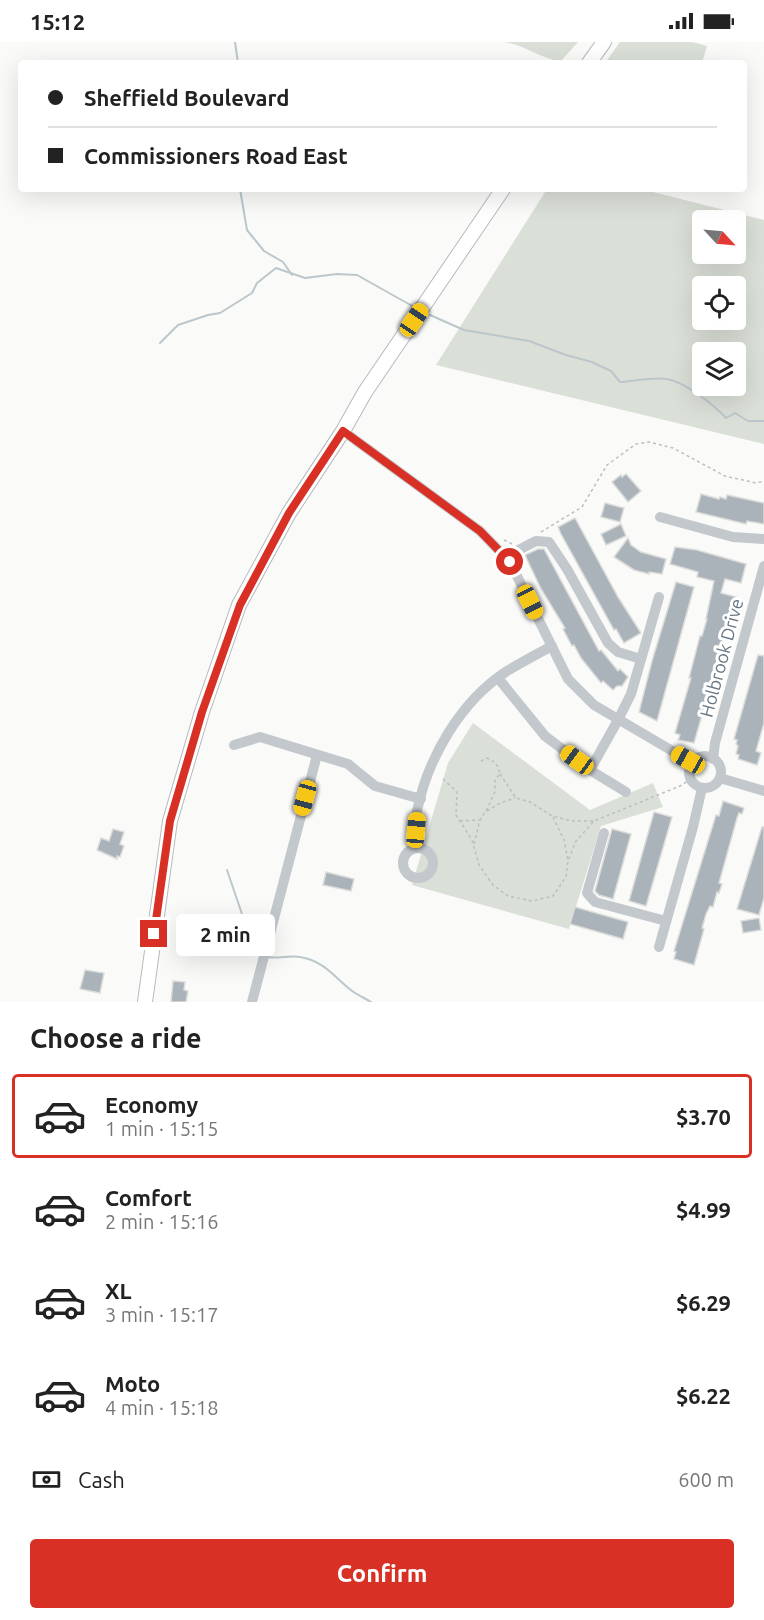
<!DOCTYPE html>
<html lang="en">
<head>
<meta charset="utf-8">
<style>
  :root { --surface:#fff; --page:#f6f6f6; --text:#222; --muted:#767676; --line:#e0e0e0; --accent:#d93025 }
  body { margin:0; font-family:Ubuntu,sans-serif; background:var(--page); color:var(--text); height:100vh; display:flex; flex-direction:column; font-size:22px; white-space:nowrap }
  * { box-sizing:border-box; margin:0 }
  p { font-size:20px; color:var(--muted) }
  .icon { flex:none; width:33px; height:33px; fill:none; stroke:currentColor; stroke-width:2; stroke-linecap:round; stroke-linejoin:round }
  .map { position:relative; height:960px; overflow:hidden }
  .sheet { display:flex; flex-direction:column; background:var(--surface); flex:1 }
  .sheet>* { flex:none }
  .top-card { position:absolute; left:18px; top:18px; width:729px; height:132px; border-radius:6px; box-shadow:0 6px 24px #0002; display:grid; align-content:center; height:132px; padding:0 30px; background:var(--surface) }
  .needle { width:39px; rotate:116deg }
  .controls { position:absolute; left:692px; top:168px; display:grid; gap:12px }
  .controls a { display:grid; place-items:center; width:54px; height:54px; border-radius:6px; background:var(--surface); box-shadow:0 6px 24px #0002; font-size:30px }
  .end { position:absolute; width:27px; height:27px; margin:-14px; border:8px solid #d93025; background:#fff; box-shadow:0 0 0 3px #fff }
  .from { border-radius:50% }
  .bubble { position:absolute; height:42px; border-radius:6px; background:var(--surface); box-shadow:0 6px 24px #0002; font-size:20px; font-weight:700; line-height:42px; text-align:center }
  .car { position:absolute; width:18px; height:36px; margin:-18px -9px; border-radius:8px; box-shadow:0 0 4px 2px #0007; background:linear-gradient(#f5c518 24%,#345 0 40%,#f5c518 0 76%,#345 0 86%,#f5c518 0) }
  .top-card b { display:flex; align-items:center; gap:21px; height:57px; font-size:22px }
  .top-card b+b { border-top:2px solid var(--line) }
  .top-card i { width:15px; height:15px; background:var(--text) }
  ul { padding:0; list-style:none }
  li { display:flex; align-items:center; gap:18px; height:84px; margin:0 12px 9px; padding:0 18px; border:3px solid transparent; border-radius:6px }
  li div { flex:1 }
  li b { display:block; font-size:22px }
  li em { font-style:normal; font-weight:700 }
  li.selected { border-color:var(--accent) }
  li>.icon { width:54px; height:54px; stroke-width:1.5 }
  h2 { padding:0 30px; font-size:27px; line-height:72px }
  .pay { display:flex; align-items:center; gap:15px; height:66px; padding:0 30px; font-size:22px }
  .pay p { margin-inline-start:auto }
  .primary-button { display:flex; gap:12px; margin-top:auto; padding:12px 30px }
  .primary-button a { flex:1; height:69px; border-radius:6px; background:var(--accent); color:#fff; font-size:24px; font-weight:700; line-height:69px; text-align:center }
  .status { display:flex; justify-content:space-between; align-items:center; height:42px; padding:0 30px; background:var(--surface); direction:ltr }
  .status svg { height:16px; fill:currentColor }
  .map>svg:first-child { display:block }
</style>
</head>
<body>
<div class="status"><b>15:12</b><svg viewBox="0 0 49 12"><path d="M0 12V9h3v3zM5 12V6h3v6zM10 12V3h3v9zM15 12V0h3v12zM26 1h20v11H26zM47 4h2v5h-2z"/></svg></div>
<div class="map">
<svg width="764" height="960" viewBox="0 0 764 960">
  <rect width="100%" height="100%" fill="#fafaf8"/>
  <g fill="#dadfd7" fill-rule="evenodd">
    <path d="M504 0H578L561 19C541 17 525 3 504 0Z"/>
    <polygon points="620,0 692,0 707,4 702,21 605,21"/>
    <path d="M547 147H641L764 178V402L436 323ZM735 178V212H702V178ZM702 244H735V278H702ZM702 310H735V344H702Z"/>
    <polygon points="473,681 590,768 653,741 663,765 601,784 569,887 412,843 448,721"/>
  </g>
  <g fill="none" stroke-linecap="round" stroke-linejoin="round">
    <g stroke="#bbc7cb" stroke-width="2">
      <polyline points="235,0 238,21"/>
      <polyline points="240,147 247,188 264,209 283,220 292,233"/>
      <path d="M430 273 464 288 529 299 566 313 592 320 611 329 620 340C635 339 652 335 667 337 685 340 714 363 726 376L735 371 748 379H764"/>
      <polyline points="160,301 178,283 208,273 220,271 252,251 257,241 276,226 305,236 337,232 357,233 414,265"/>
      <polyline points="227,828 245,881 248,899 255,912 262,913"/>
      <path d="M267 915C279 917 289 913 300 915 326 919 336 938 355 951 360 954 366 957 371 960"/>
    </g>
  </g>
  <g fill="#aab3b9" stroke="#dcdcda" stroke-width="1.5">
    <polygon points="626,432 641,449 628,460 612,440 621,433 622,435"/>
    <polygon points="701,452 719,457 720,455 726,457 727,453 764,461 764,482 747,479 746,482 696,470"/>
    <polygon points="605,461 624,466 620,480 601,475"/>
    <polygon points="575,476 618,555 641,591 624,601 616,587 614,588 561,492 558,485"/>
    <polygon points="621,482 626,494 606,503 601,492"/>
    <polygon points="628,496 631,503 641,510 666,517 662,532 649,530 649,532 634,528 614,515"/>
    <polygon points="675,505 697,508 746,522 741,541 725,537 721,551 736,555 694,701 678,698 680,693 675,691 691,636 689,636 700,594 702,594 707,577 706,577 714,539 697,535 698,530 670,522"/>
    <polygon points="538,507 544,507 599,609 601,608 618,629 620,627 628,635 622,644 617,644 613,648 603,639 601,641 581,616 574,603 572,604 563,587 565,586 541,547 525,513"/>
    <polygon points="676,540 694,545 657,679 639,670 652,619"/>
    <polygon points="758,613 764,614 764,681 756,709 761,711 757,723 738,717 739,713 736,712 738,704 736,702 737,698 734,697"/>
    <polygon points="723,759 744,766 742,772 739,771 737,776 729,805 719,841 722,842 719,851 717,850 713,865 710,864 706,872 702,886 704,887 694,923 674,917 676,910 674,909 716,773 719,774"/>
    <polygon points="654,770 672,775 646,864 629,859"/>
    <polygon points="762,785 764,785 764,856 759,873 737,867"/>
    <polygon points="113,787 124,790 120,802 124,804 120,815 117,814 117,817 97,808 101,796 109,799"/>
    <polygon points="612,787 631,792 613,857 599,853 595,849"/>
    <polygon points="326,830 354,837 351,849 323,843"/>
    <polygon points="575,865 628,880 623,897 570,882"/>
    <polygon points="759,876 761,888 743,891 741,879"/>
    <polygon points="85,928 104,931 100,951 80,947"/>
    <polygon points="173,939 185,940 184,948 188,949 186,960 171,960"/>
  </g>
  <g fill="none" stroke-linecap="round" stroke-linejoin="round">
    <g stroke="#b5babe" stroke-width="16">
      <g id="major">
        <polyline points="589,21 604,0"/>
        <polyline points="145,960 170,779 202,670 239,563 289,471 343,389 365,350 503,147"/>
      </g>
    </g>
    <g stroke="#bbbfc2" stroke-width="1.5" stroke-dasharray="3 3" stroke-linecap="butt">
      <polyline points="541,490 582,465 607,423 636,402 649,400 673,406 725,434 756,441 764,439"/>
      <polyline points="504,498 512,502"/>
      <polyline points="500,732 516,756 530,760 552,774 572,779 593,779"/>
      <polyline points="443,737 457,750 456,773 472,798 479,823 493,843 508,854 532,859 553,854 566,835 568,819 576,799 594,779 680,744 691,737"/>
      <polyline points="487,769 500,761 515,756"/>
      <polyline points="553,775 564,798 568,818"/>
      <polyline points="460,779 479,778"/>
      <path d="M474 802 480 778 486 769 495 750V738L500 732C498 723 496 720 487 716L479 720"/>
    </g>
    <g stroke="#c3c8cc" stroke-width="10">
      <polyline points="343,389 480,489 510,520 568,637 594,663 693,721"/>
      <polyline points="660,475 733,495 764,497"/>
      <polyline points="505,515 536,499 549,500 567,527 608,601 618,610 641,617"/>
      <polyline points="498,636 545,694 590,728 626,750"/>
      <polyline points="234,703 260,695 348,722 375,744 421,757"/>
      <circle cx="705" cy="730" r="16"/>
      <polyline points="713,717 715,701 764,524"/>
      <polyline points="590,728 618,678 631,652 659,555"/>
      <polyline points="720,736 764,749"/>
      <polyline points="604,791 587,851 595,860 666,879"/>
      <circle cx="418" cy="821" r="15"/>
      <path d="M414 806C415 794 415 781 417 769 428 715 461 659 507 629 522 620 537 612 552 604"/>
      <polyline points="659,905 693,785 702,746"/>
      <polyline points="252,960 317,713"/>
    </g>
    <use href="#major" stroke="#fff" stroke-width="14"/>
  </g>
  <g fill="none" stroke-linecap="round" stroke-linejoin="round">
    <polyline stroke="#d93025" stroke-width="8" points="154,892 170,779 202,670 240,563 289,471 343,389 480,489 510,520"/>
  </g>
  <g text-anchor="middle" stroke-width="6" stroke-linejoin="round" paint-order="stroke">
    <g font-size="18" fill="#657683" stroke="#fff">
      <text transform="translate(722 616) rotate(-75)" y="6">Holbrook Drive</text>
    </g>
  </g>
</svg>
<div class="controls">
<a><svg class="needle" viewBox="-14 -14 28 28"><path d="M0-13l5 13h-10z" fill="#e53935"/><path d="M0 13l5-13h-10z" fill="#767676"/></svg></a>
<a><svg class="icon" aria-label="locate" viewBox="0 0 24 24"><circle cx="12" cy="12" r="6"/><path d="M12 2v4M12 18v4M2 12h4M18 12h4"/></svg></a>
<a><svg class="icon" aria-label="layers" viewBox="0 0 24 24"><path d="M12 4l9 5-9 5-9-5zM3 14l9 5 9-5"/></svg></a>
</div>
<i class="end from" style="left:510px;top:520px"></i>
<i class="end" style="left:154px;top:892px"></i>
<div class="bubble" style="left:176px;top:872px;width:99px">2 min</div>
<i class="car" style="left:414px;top:278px;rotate:34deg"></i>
<i class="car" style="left:530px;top:560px;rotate:154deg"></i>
<i class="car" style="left:577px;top:718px;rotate:306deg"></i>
<i class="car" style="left:688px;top:718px;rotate:299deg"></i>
<i class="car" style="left:305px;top:756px;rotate:195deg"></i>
<i class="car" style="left:416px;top:788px;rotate:5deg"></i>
<div class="top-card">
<b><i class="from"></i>Sheffield Boulevard</b>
<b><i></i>Commissioners Road East</b>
</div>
</div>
<section class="sheet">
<h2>Choose a ride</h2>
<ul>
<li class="selected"><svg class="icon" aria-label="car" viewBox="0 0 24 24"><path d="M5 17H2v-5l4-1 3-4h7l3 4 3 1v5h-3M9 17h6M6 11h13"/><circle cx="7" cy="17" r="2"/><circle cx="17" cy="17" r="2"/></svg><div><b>Economy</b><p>1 min · 15:15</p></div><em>$3.70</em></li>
<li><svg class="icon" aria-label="car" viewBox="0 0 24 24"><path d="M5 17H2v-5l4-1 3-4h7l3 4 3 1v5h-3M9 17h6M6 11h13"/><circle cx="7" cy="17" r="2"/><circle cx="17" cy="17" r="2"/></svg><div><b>Comfort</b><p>2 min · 15:16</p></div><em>$4.99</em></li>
<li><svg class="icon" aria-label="car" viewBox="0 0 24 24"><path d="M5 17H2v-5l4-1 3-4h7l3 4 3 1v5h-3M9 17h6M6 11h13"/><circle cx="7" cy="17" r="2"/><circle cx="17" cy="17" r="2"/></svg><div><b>XL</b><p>3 min · 15:17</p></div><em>$6.29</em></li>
<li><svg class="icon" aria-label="car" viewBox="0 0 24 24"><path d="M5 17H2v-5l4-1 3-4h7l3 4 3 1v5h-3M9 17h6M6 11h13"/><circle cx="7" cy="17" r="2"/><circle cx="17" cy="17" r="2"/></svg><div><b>Moto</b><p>4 min · 15:18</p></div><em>$6.22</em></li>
</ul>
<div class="pay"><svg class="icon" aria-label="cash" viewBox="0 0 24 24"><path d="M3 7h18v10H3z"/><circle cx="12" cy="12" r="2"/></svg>Cash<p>600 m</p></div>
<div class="primary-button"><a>Confirm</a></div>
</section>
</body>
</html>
